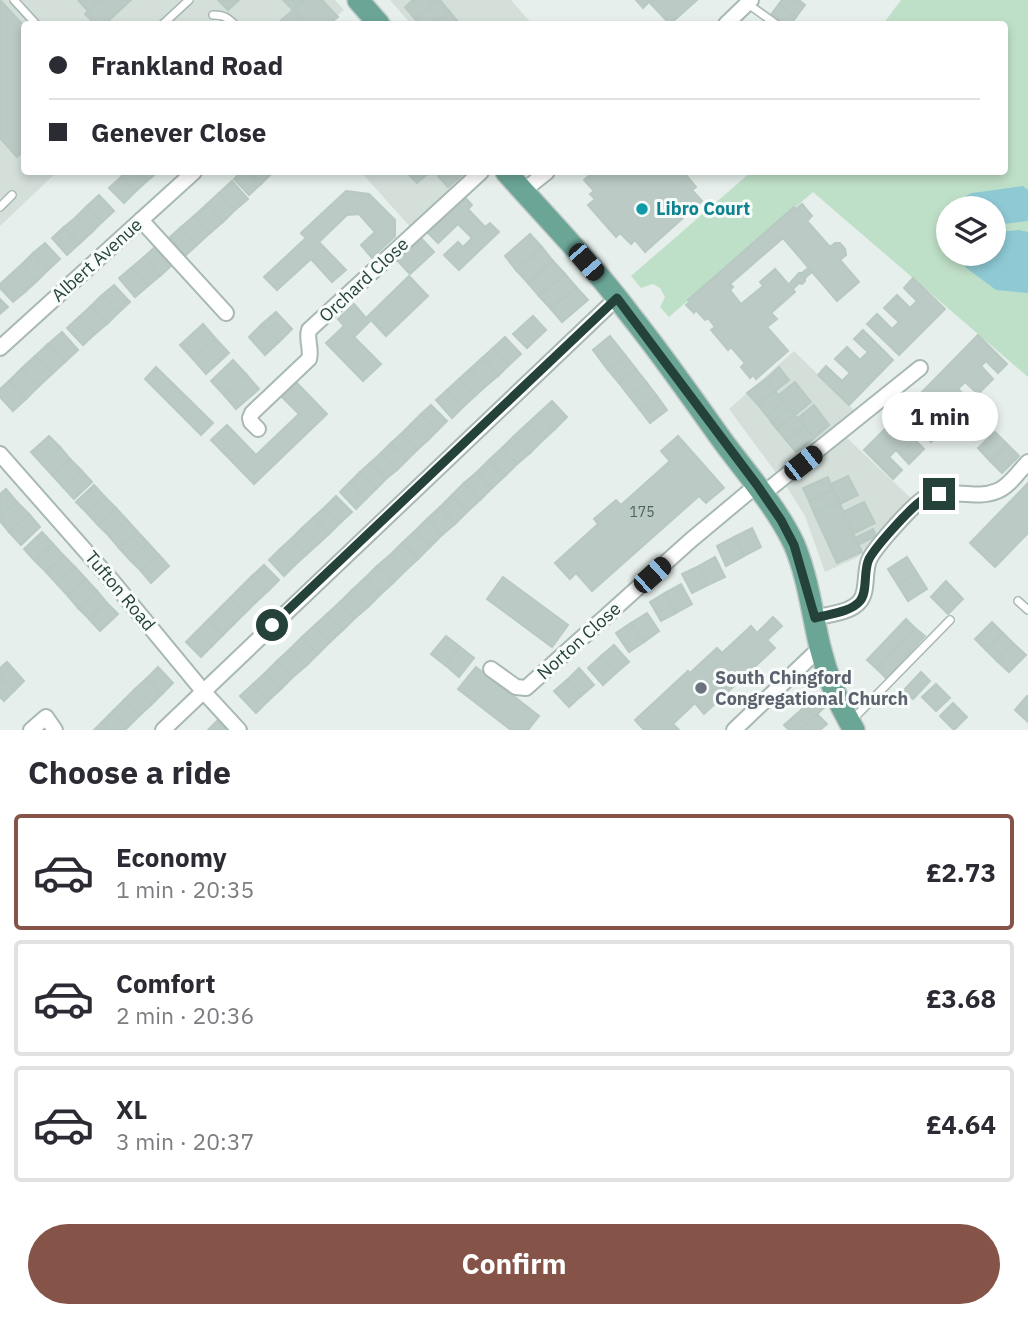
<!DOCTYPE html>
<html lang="en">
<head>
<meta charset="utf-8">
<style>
  :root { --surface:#fff; --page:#f7f7f7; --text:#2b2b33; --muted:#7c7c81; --line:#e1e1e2; --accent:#855347 }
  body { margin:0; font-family:"IBM Plex Sans",sans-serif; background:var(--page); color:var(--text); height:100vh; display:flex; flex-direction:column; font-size:26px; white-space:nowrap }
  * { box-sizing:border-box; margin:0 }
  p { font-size:23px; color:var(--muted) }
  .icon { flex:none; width:38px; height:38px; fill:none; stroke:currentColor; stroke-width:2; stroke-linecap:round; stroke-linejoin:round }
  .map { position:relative; height:730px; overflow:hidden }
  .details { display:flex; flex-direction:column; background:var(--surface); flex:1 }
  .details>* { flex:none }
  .top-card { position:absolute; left:21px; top:21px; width:987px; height:154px; border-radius:7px; box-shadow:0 4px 10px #0003; display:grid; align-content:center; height:154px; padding:0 28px; background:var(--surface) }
  .fabs { position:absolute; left:936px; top:196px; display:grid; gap:14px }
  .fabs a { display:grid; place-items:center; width:70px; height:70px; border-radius:50%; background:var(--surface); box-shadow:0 4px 10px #0003; font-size:35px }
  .end { position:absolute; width:32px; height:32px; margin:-16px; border:9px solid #24423a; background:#fff; box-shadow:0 0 0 4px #fff }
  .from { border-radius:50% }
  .bubble { position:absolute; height:49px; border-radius:24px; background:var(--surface); box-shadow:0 4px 10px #0003; font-size:23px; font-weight:700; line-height:49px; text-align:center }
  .car { position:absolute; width:21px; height:42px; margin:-21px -10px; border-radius:9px; box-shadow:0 0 5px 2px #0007; background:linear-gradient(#222 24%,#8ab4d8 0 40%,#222 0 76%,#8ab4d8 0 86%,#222 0) }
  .top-card b { display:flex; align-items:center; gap:24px; height:66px; font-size:26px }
  .top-card b+b { border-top:2px solid var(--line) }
  .top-card i { width:18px; height:18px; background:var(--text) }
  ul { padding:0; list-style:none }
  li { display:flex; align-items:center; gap:21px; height:116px; margin:0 14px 10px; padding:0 14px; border:4px solid var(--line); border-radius:7px }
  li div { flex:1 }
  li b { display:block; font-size:26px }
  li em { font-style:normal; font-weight:700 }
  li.selected { border-color:var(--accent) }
  li>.icon { width:63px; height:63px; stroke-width:1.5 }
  h2 { padding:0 28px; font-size:32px; line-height:84px }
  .cta { display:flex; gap:14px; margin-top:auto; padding:14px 28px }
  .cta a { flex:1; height:80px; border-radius:42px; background:var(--accent); color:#fff; font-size:28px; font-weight:700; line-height:80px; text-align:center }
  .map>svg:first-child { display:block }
</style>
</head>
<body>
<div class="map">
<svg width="1028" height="730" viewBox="0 0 1028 730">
  <rect width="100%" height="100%" fill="#e6efeb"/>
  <g fill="#d4dfda">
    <polygon points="0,0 335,0 344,10 328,24 235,24 223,12 210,24 24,24 24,172 57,172 0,226"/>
    <polygon points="390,0 511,0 532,24 411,24"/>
    <polygon points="361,172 474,172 412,229"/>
    <polygon points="794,351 864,420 846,437 913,500 858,557 825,572 805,516 788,489 729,409"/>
  </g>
  <path fill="#bfe0c8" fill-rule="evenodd" d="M901 0H1028V377L813 192 669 317 660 307 665 297 660 288 653 284 641 288 631 276 751 172H1004V24H883ZM948 208H994V254H948Z"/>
  <g fill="#8ec9d4">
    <polygon points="1023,186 1028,190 1028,221 994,225 994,208 948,208 948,232 940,222 947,205 972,193"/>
    <polygon points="1019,230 1028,232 1028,293 996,290 965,267 973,254 994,254 994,236 1000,232"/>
  </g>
  <g fill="#bbcac4" stroke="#b8c9c2" stroke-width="2">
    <polygon points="0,0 24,26 24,150 17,157 0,138"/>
    <polygon points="78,0 99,0 88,11"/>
    <polygon points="99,0 131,0 105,24 95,24 85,14"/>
    <polygon points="218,0 239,0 228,10"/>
    <polygon points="283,0 303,0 293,10"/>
    <polygon points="303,0 322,0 338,17 329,24 307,24 293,10"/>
    <polygon points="413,0 437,0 415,19 405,7"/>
    <polygon points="437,0 440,0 449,11 433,24 420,24 415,19"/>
    <polygon points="636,0 697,0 670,24 649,2 643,8"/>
    <polygon points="782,0 799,0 805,5 796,17 779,4"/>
    <polygon points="779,4 796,17 791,24 781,24 770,16"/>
    <polygon points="293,10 307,24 277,24"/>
    <polygon points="449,11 459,23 457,24 433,24"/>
    <polygon points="126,172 138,172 147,181 135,192 121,177"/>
    <polygon points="138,172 158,172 147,181"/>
    <polygon points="241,172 249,172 261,184 249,195 234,179"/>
    <polygon points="249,172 271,172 272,173 261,184"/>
    <polygon points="406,172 430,172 417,183"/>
    <polygon points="443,172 465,172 448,187 438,176"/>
    <polygon points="593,172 687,172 688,173 686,175 696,187 692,190 702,201 645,252 635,240 631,244 620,233 616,237 588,205 595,199 590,194 594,191 584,180"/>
    <polygon points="121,177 135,192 124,203 109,188"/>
    <polygon points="232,181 248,199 235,210 219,193"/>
    <polygon points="346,191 369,194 395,220 395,236 372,258 361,245 375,232 359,214 347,215 319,242 346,270 332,282 311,259 277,290 264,277 306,238 301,233"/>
    <polygon points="219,193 235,210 223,222 207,204"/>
    <polygon points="461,193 472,205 468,209 485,227 490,223 499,232 459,270 444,255 458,242 463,247 472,238 458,224 438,243 424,229"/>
    <polygon points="99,195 114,211 102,222 87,206"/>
    <polygon points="207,204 223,222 210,233 194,216"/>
    <polygon points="802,204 812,216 807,221 830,247 835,243 840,243 845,249 846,255 840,260 859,282 837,301 783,238 730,284 733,287 730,290 741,304 763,286 760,282 775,269 795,292 771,313 777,319 767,327 788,351 756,379 753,375 750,378 741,367 745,363 731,347 728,350 711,330 715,327 708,318 705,320 696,310 694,313 686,305 689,302 688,300 794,207 796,209"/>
    <polygon points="87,206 102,222 91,233 76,217"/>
    <polygon points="194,216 210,233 197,245 181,227"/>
    <polygon points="76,217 91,233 79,244 64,227"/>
    <polygon points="64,227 79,244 67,255 52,238"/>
    <polygon points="181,227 197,245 185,256 169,238"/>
    <polygon points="530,234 542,247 516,270 505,256"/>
    <polygon points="419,236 434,252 410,274 395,258"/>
    <polygon points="45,243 60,259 48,270 33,253"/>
    <polygon points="156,246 172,265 160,276 144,257"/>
    <polygon points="542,247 553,261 528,283 516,270"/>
    <polygon points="33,253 48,270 37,281 22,264"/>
    <polygon points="144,257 160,276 148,286 131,268"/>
    <polygon points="553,261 565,274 539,296 528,283"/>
    <polygon points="22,264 37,281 25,292 10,275"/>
    <polygon points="131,268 148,286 135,297 119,278"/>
    <polygon points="808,268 812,272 805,278 805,281 802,284 799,283 793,289 789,284 799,273 802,273"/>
    <polygon points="565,274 576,287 551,309 539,296"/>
    <polygon points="10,275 25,292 13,302 0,288 0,284"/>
    <polygon points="409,276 428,296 386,336 371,320 354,337 381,364 363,381 326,343 344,326 338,319 354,304 366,318"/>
    <polygon points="913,278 945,309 899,355 867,324 877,314 892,329 899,322 884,308 897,295 910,308 917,301 904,288"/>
    <polygon points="114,285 130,302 118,313 102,295"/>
    <polygon points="576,287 588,300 562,322 551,309"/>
    <polygon points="102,295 118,313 107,324 91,306"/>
    <polygon points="0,299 8,307 0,314"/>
    <polygon points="91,306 107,324 95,334 79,317"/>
    <polygon points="276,312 292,329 279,342 262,324"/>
    <polygon points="533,316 546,330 527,348 513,334"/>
    <polygon points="79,317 95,334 83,345 67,328"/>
    <polygon points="203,324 216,339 193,359 180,345"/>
    <polygon points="262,324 279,342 265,355 249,337"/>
    <polygon points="863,330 893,360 849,405 818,375 826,366 842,381 850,373 835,359 847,347 860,360 868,352 854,339"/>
    <polygon points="62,332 78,350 65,362 48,344"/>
    <polygon points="978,335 1007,364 998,373 986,361 981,366 993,379 978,394 965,382 958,389 971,401 956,416 943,404 938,408 922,392"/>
    <polygon points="610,336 626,356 608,370 593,350"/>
    <polygon points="505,337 521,354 509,365 493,348"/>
    <polygon points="216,339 229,353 206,374 193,359"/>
    <polygon points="48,344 65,362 52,374 35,356"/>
    <polygon points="493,348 509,365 498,376 482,358"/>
    <polygon points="35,356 52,374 39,386 22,368"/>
    <polygon points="626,356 636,369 619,383 608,370"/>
    <polygon points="482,358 498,376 486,386 470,369"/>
    <polygon points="233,360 246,374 224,395 211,381"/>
    <polygon points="156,367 213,423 201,435 145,379"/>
    <polygon points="779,367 789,380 775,391 766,379"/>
    <polygon points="22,368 39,386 26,399 9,381"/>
    <polygon points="470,369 486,386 475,396 459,379"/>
    <polygon points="636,369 647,383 629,396 619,383"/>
    <polygon points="246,374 259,389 236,409 224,395"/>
    <polygon points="459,379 475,396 463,407 447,390"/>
    <polygon points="766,379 775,391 758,405 747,393"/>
    <polygon points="9,381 26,399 13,411 0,397 0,389"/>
    <polygon points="296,382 327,414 254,484 211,440 227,425 256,455 299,414 281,396"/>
    <polygon points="795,382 811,402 795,415 779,395"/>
    <polygon points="647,383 657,396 640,410 629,396"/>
    <polygon points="447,390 463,407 452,418 436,400"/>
    <polygon points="775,391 784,402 767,416 758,405"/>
    <polygon points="921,393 937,409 933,414 946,427 931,442 918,429 911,436 924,449 909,464 896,450 889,457 902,470 893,479 864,450"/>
    <polygon points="657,396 667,410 650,423 640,410"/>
    <polygon points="552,401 567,417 555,429 539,413"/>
    <polygon points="784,402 789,408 772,423 767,416"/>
    <polygon points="431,405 447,421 437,431 421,414"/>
    <polygon points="814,405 829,425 814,438 798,418"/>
    <polygon points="789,408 794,414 777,429 772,423"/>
    <polygon points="539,413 555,429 542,441 527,424"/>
    <polygon points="421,414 437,431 427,441 411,424"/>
    <polygon points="794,414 804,426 786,440 777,429"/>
    <polygon points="411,424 427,441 417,450 401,434"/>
    <polygon points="527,424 542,441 530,453 514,436"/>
    <polygon points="804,426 814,438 796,452 786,440"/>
    <polygon points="995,432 1007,444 990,461 978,448"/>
    <polygon points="401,434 417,450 407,460 391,443"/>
    <polygon points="49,436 60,447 42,464 31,452"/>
    <polygon points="514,436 530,453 517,464 502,448"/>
    <polygon points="678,436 724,488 706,503 699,496 592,591 576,573 570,579 555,563 598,524 594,519 616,500 621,505 670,461 661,451"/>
    <polygon points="391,443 407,460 397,470 381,453"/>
    <polygon points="1007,444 1019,456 1002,473 990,461"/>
    <polygon points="60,447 70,459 52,475 42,464"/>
    <polygon points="502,448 517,464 505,476 489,460"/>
    <polygon points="381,453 397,470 386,479 370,463"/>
    <polygon points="70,459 81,470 63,487 52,475"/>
    <polygon points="489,460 505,476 492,488 477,472"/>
    <polygon points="370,463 386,479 376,489 360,472"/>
    <polygon points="81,470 92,482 74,499 63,487"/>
    <polygon points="360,472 376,489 366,499 350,482"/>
    <polygon points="477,472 492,488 480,500 464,483"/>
    <polygon points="848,476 858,495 840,504 831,484"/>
    <polygon points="828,477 833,490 809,501 803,488"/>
    <polygon points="350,482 366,499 356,509 340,492"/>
    <polygon points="464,483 480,500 467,512 452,495"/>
    <polygon points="1028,483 1028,533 995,567 970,543"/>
    <polygon points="94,485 105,497 87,513 76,502"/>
    <polygon points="6,489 17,502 0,517 0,494"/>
    <polygon points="833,490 839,502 814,513 809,501"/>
    <polygon points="452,495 467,512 455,524 440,507"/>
    <polygon points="336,496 352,512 340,523 325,507"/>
    <polygon points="105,497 116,508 98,525 87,513"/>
    <polygon points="17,502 29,514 9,532 0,521 0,517"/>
    <polygon points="839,502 862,552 837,563 814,513"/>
    <polygon points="864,502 875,523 853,534 843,512"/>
    <polygon points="325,507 340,523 329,534 314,517"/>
    <polygon points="440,507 455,524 442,535 427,519"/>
    <polygon points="116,508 127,520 109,536 98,525"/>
    <polygon points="29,514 40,527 21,545 9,532"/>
    <polygon points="314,517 329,534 318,544 302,528"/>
    <polygon points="427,519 442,535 430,547 415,531"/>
    <polygon points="127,520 137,531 119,548 109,536"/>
    <polygon points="302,528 318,544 306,555 291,539"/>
    <polygon points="752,528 761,547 744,556 734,537"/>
    <polygon points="873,529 876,536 858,545 855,538"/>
    <polygon points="137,531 148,543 130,560 119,548"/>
    <polygon points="415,531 430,547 418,559 402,543"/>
    <polygon points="42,532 53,544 35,561 24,549"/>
    <polygon points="734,537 744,556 726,566 717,546"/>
    <polygon points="291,539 306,555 295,565 280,549"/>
    <polygon points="148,543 159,555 141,571 130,560"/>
    <polygon points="402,543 418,559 405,571 390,555"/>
    <polygon points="53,544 64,556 46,572 35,561"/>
    <polygon points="280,549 295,565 284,576 269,560"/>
    <polygon points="159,555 169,566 151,583 141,571"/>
    <polygon points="390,555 405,571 393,583 377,566"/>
    <polygon points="64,556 75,567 57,584 46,572"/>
    <polygon points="715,557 725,577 708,585 699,566"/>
    <polygon points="907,557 917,573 898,585 888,569"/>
    <polygon points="264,565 279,580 268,591 252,576"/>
    <polygon points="377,566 393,583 380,595 365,578"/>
    <polygon points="699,566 708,585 692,593 682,574"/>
    <polygon points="75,567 86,579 68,596 57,584"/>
    <polygon points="917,573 927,589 908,601 898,585"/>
    <polygon points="252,576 268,591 256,602 241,587"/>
    <polygon points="503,577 568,625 552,647 487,599"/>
    <polygon points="365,578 380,595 368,607 352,590"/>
    <polygon points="86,579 97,591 78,608 68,596"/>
    <polygon points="946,581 963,599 948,614 931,597"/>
    <polygon points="681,584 692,604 676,613 665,593"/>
    <polygon points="241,587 256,602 245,613 230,598"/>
    <polygon points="352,590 368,607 355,618 340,602"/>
    <polygon points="97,591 107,603 89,619 78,608"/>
    <polygon points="665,593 676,613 661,621 650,602"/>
    <polygon points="230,598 245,613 234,624 219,609"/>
    <polygon points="340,602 355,618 343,630 327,614"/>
    <polygon points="107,603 118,614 100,631 89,619"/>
    <polygon points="219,609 234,624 223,635 208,620"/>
    <polygon points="647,613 659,631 644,642 631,623"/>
    <polygon points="327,614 343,630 330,642 315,625"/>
    <polygon points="773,617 782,626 767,640 775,648 704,714 695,703 673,724 679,730 644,730 635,720 688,671 690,673 717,648 722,653 751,626 757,633"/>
    <polygon points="906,619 915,628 877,669 867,660"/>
    <polygon points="208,620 223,635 212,646 197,631"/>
    <polygon points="992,622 1003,633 986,650 975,639"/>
    <polygon points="631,623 644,642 629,652 616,633"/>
    <polygon points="315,625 330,642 318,654 302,637"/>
    <polygon points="915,628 925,636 886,678 877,669"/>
    <polygon points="197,631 212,646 201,657 186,642"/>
    <polygon points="1003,633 1014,644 997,661 986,650"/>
    <polygon points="446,636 460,647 445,665 431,654"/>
    <polygon points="302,637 318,654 306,666 290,649"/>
    <polygon points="1014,644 1026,655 1009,672 997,661"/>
    <polygon points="614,645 629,662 616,673 601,656"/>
    <polygon points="460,647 474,658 459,677 445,665"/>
    <polygon points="290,649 306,666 293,677 277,661"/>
    <polygon points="601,656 616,673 603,685 588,668"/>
    <polygon points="277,661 293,677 281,689 265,673"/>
    <polygon points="7,662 24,681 14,691 0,676 0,668"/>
    <polygon points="158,667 173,683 162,694 147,678"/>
    <polygon points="476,667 539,716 528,730 511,730 458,689"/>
    <polygon points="579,668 594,685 581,696 567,680"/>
    <polygon points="921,672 930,681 913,699 904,690"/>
    <polygon points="265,673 281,689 268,701 253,684"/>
    <polygon points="0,676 14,691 4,701 0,697"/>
    <polygon points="147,678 162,694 151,705 135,689"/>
    <polygon points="567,680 581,696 569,707 554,691"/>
    <polygon points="253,684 268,701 256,713 240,696"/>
    <polygon points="936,684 950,698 936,711 922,697"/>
    <polygon points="135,689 151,705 139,716 124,700"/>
    <polygon points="817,696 826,706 800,730 789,730 784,725"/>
    <polygon points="1027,696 1028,696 1028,722 1015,710"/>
    <polygon points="124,700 139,716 128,727 113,711"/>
    <polygon points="953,703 967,717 954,730 940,716"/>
    <polygon points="113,711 128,727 125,730 109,730 102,722"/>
    <polygon points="817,714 827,724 820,730 800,730"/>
    <polygon points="218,720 227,730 208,730"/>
    <polygon points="102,722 109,730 94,730"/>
  </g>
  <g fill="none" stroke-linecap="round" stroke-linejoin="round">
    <g stroke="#a8b8b2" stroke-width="10">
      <g id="service">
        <polyline points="14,0 36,24"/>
        <polyline points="748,4 776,24"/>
        <path d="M213 15C223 15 227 17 234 24"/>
        <polyline points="163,24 189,0"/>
        <polyline points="0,207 12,195"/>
        <polyline points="1018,601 1028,610"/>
        <polyline points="853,719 950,620"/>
      </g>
    </g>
    <g stroke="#a8b8b2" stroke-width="18">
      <g id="minor">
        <polyline points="726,24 751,0"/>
        <polyline points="523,191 547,172"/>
        <polyline points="141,220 226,313"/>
        <polyline points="0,348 194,172"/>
        <path d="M258 429 251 422 250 418 252 413 309 359C312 349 306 340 309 330L481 172"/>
        <polyline points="0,454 113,582 203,691 239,730"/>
        <polyline points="763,494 920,368"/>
        <path d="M815 618C828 614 851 613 860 601 868 592 864 572 869 560 875 547 911 507 923 499 944 485 974 501 997 491 1009 487 1019 471 1028 462"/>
        <polyline points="491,669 516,687 526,688 691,540 757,485"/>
        <polyline points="31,730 46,717 55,730"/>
        <polyline points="163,730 617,298"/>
        <polyline points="734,730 820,648"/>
      </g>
    </g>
    <g stroke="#c2cac8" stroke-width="24">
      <g id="primary">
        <polyline points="358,0 379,24"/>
        <path d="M506 172C548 219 593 265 631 316 663 356 692 398 722 440 747 474 776 506 794 544 808 577 812 613 820 647 827 676 839 705 854 730"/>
      </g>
    </g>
    <use href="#service" stroke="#fff" stroke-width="7"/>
    <use href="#minor" stroke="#fff" stroke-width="14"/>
    <use href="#primary" stroke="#6aa596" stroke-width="21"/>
  </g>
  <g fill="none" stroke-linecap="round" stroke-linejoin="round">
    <path stroke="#24423a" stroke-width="9" d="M272 625 617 298 757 485 781 520 794 545 815 618C829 614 851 612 860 601 868 592 863 571 869 559 876 546 912 506 924 499 928 496 934 495 939 494"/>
  </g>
  <circle fill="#0f9aa8" stroke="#f7fbf9" stroke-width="2.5" cx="642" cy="209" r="7"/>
  <circle fill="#6b7280" stroke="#f7fbf9" stroke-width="2.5" cx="701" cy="688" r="7"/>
  <g text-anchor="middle" stroke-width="6" stroke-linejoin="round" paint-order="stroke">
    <g font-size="14" fill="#4a645c">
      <text x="642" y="517">175</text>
    </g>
    <g font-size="18" font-weight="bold" fill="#0d838f" stroke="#f7fbf9" text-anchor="start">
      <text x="656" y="215">Libro Court</text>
    </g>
    <g font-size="18" fill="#24423a" stroke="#f7fbf9">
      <text transform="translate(97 260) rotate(-42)" y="6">Albert Avenue</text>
      <text transform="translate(364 280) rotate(-43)" y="6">Orchard Close</text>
      <text transform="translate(120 591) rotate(50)" y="6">Tufton Road</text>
      <text transform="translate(579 641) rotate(-42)" y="6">Norton Close</text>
    </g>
    <g font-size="18" font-weight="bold" fill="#5b616d" stroke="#f7fbf9" text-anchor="start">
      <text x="715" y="684">South Chingford<tspan x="715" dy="21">Congregational Church</tspan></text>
    </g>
  </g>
</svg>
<div class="fabs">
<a><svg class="icon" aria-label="layers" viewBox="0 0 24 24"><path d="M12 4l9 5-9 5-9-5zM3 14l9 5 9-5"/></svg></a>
</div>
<i class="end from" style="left:272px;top:625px"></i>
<i class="end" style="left:939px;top:494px"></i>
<div class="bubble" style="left:882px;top:392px;width:116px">1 min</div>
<i class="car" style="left:586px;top:262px;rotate:139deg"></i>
<i class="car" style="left:803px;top:463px;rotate:52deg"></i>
<i class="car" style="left:652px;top:575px;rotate:48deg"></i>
<div class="top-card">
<b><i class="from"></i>Frankland Road</b>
<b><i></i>Genever Close</b>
</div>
</div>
<section class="details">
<h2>Choose a ride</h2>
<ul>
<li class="selected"><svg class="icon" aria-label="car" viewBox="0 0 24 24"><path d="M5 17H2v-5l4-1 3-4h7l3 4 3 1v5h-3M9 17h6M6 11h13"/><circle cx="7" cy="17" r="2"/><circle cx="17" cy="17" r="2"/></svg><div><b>Economy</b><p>1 min · 20:35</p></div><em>£2.73</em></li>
<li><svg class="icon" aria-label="car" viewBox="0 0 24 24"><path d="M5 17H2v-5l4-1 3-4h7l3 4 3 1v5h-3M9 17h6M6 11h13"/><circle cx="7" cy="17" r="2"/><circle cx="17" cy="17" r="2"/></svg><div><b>Comfort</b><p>2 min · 20:36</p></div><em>£3.68</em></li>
<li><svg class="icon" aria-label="car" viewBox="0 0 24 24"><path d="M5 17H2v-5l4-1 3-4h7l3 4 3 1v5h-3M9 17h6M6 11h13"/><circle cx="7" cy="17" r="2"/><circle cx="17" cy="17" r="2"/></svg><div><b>XL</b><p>3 min · 20:37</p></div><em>£4.64</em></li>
</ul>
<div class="cta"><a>Confirm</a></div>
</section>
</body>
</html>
